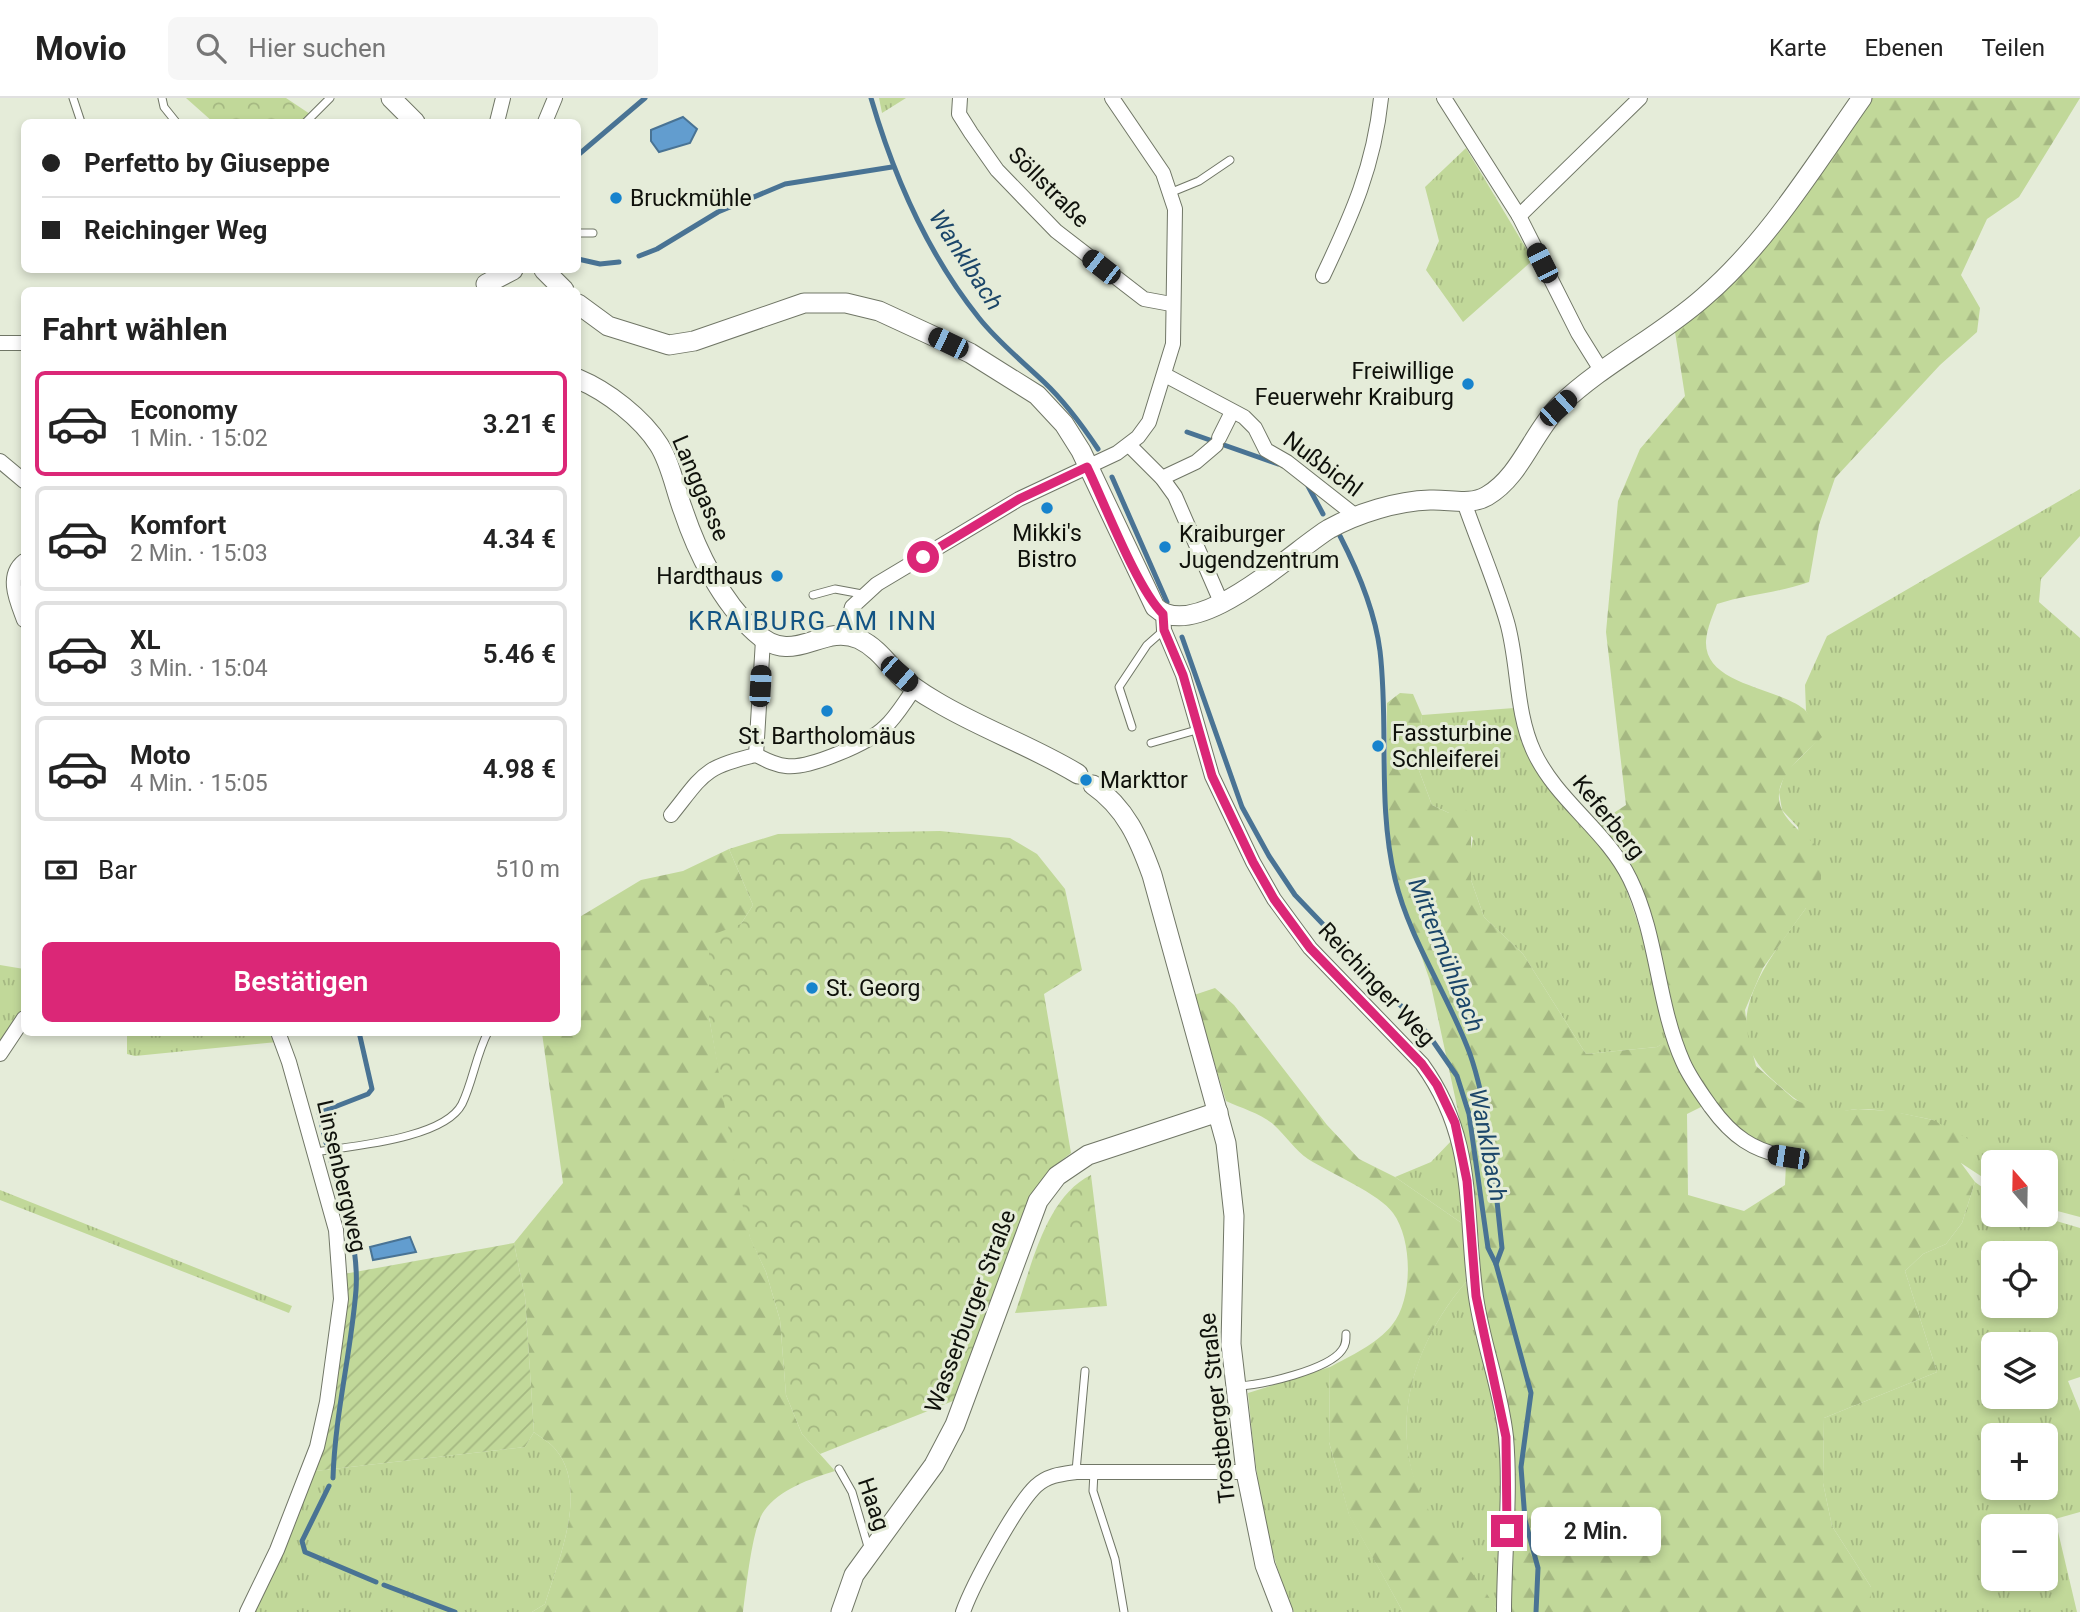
<!DOCTYPE html>
<html lang="de">
<head>
<meta charset="utf-8">
<style>
  :root { --surface:#fff; --page:#f6f6f6; --text:#222; --muted:#767676; --line:#e0e0e0; --accent:#db2777 }
  body { margin:0; font-family:Roboto,sans-serif; background:var(--page); color:var(--text); height:100vh; display:flex; flex-direction:column; font-size:26px; white-space:nowrap }
  * { box-sizing:border-box; margin:0 }
  p { font-size:23px; color:var(--muted) }
  .icon { flex:none; width:38px; height:38px; fill:none; stroke:currentColor; stroke-width:2; stroke-linecap:round; stroke-linejoin:round }
  .map { position:relative; flex:1; overflow:hidden }
  .side { position:absolute; left:21px; top:189px; width:560px; height:749px; display:flex; flex-direction:column; background:var(--surface); border-radius:10px; box-shadow:0 4px 10px #0003 }
  .side>* { flex:none }
  .hud { position:absolute; left:21px; top:21px; width:560px; height:154px; border-radius:10px; box-shadow:0 4px 10px #0003; display:grid; align-content:center; height:154px; padding:0 21px; background:var(--surface) }
  .needle { width:46px; rotate:340deg }
  .fabs { position:absolute; left:1981px; top:1052px; display:grid; gap:14px }
  .fabs a { display:grid; place-items:center; width:77px; height:77px; border-radius:10px; background:var(--surface); box-shadow:0 4px 10px #0003; font-size:35px }
  .end { position:absolute; width:32px; height:32px; margin:-16px; border:9px solid #db2777; background:#fff; box-shadow:0 0 0 4px #fff }
  .from { border-radius:50% }
  .bubble { position:absolute; height:49px; border-radius:10px; background:var(--surface); box-shadow:0 4px 10px #0003; font-size:23px; font-weight:600; line-height:49px; text-align:center }
  .car { position:absolute; width:21px; height:42px; margin:-21px -10px; border-radius:9px; box-shadow:0 0 5px 2px #0007; background:linear-gradient(#222 24%,#8ab4d8 0 40%,#222 0 76%,#8ab4d8 0 86%,#222 0) }
  .hud b { display:flex; align-items:center; gap:24px; height:66px; font-size:26px }
  .hud b+b { border-top:2px solid var(--line) }
  .hud i { width:18px; height:18px; background:var(--text) }
  ul { padding:0; list-style:none }
  li { display:flex; align-items:center; gap:21px; height:105px; margin:0 14px 10px; padding:0 7px; border:4px solid var(--line); border-radius:10px }
  li div { flex:1 }
  li b { display:block; font-size:26px }
  li em { font-style:normal; font-weight:600 }
  li.selected { border-color:var(--accent) }
  li>.icon { width:63px; height:63px; stroke-width:1.5 }
  h2 { padding:0 21px; font-size:32px; line-height:84px }
  .pay { display:flex; align-items:center; gap:18px; height:77px; padding:0 21px; font-size:26px }
  .pay p { margin-inline-start:auto }
  .action { display:flex; gap:14px; margin-top:auto; padding:14px 21px }
  .action a { flex:1; height:80px; border-radius:10px; background:var(--accent); color:#fff; font-size:28px; font-weight:600; line-height:80px; text-align:center }
  header { display:flex; align-items:center; gap:42px; box-sizing:border-box; height:98px; padding:0 35px; background:var(--surface); border-bottom:2px solid var(--line) }
  header strong { font-size:33px }
  nav { display:flex; gap:38px; margin-inline-start:auto; font-size:24px }
  .search { width:490px; height:63px; background:var(--page); display:flex; align-items:center; gap:18px; box-sizing:border-box; padding:0 24px; border-radius:10px; color:var(--muted); font-size:26px }
  .map>svg:first-child { display:block }
</style>
</head>
<body>
<header>
<strong>Movio</strong>
<div class="search"><svg class="icon" aria-label="search" viewBox="0 0 24 24"><circle cx="10" cy="10" r="6"/><path d="M15 15l6 6"/></svg>Hier suchen</div>
<nav><a>Karte</a><a>Ebenen</a><a>Teilen</a></nav>
</header>
<div class="map">
<svg width="2080" height="1514" viewBox="0 0 2080 1514">
  <defs>
    <pattern id="grass-tufts" width="24" height="20" patternUnits="userSpaceOnUse" patternTransform="scale(1.75)"><rect width="24" height="20" fill="#c1d899"/><path d="M3 7l-1-3M5 7V3M7 7l1-3M15 17l-1-3M17 17v-4M19 17l1-3" fill="none" stroke="#a5b882"/></pattern>
    <pattern id="forest-firs" width="22" height="20" patternUnits="userSpaceOnUse" patternTransform="scale(1.75)"><rect width="22" height="20" fill="#c1d899"/><path d="M5 1l3.5 6h-7zM16 11l3.5 6h-7z" fill="#a5b882"/></pattern>
    <pattern id="park-crowns" width="20" height="18" patternUnits="userSpaceOnUse" patternTransform="scale(1.75)"><rect width="20" height="18" fill="#c1d899"/><path d="M2 6a3 3 0 1 1 6 0M12 15a3 3 0 1 1 6 0" fill="none" stroke="#a5b882"/></pattern>
    <pattern id="garden-furrows" width="10" height="10" patternUnits="userSpaceOnUse" patternTransform="scale(1.75)"><rect width="10" height="10" fill="#c1d899"/><path d="M-1 1l2-2M0 10L10 0M9 11l2-2" fill="none" stroke="#a5b882"/></pattern>
  </defs>
  <rect width="100%" height="100%" fill="#e5ecd9"/>
  <g fill="url(#grass-tufts)" fill-rule="evenodd">
    <polygon points="879,0 906,0 882,15"/>
    <polygon points="1466,50 1533,162 1463,224 1426,172 1439,143 1425,89"/>
    <path d="M2080 391V438L2041 481 2039 504 2080 540V1119L2046 1110V1064H1993V1086L1961 1065 1933 1022C1909 1017 1884 1011 1859 1011 1848 1011 1833 1017 1822 1015 1803 1009 1787 995 1773 982 1711 928 1770 860 1806 810L1798 729 1782 712 1779 694 1785 675 1821 639 1806 613 1805 587 1827 538Z"/>
    <polygon points="1514,610 1528,653 1601,747 1622,779 1641,834 1669,942 1657,949 1586,956 1523,856 1484,819 1471,782 1469,761 1473,740 1449,715 1432,707 1417,667 1422,617"/>
    <polygon points="0,867 24,871 24,912 0,947"/>
    <polygon points="127,935 272,935 277,944 135,958 127,956"/>
    <polygon points="1454,1040 1463,1126 1395,1079 1431,1064"/>
    <path d="M1975 1084 1993 1097V1116L2036 1117 2080 1130V1279L2068 1283 2080 1313V1414L2055 1421 2077 1514H1871V1489L1832 1428 1823 1385 1824 1320 1937 1274 1905 1173 1923 1156 1946 1146 1962 1125ZM1993 1155H2046V1208H1993ZM1993 1246H2046V1298H1993ZM1993 1337H2046V1390H1993ZM1993 1428H2046V1480H1993Z"/>
    <polygon points="0,1092 292,1208 289,1215 0,1102"/>
    <path d="M1466 1184C1474 1230 1489 1274 1497 1320 1508 1382 1501 1450 1498 1513 1471 1476 1439 1438 1420 1397 1388 1323 1416 1242 1466 1184Z"/>
    <path d="M1330 1269 1329 1344 1349 1416 1403 1514H1294C1263 1446 1255 1368 1248 1295Z"/>
    <path d="M534 1334C541 1340 551 1345 556 1352 589 1392 558 1463 545 1506L532 1514H251L315 1373 525 1349Z"/>
  </g>
  <g fill="url(#forest-firs)" fill-rule="evenodd">
    <path d="M1869 0H2080L2019 99 1987 121 1961 177 1980 210 1977 234 1940 267 1835 380 1819 427 1809 484C1778 495 1747 496 1717 506 1713 517 1707 530 1706 543 1704 587 1777 589 1804 611 1811 618 1816 630 1822 639 1804 657 1768 682 1782 712 1789 727 1810 741 1821 752V781L1806 810 1763 870 1745 912 1748 938 1756 968 1794 1001 1823 1015 1858 1011 1891 1013 1933 1022 1970 1042 1961 1065 1975 1084 1962 1125 1946 1146 1923 1156 1905 1173 1937 1274 1824 1320 1823 1385 1832 1428 1871 1489V1514H1509L1512 1396 1482 1202 1479 1144 1466 1050 1430 883 1397 788 1387 740V605L1400 595 1413 596 1422 617 1417 667 1432 707 1449 715 1465 711 1471 717V782L1484 819 1523 856 1586 956 1657 949 1678 935 1648 818 1598 725 1626 707 1606 534 1618 403 1640 351 1685 298 1675 234ZM1703 1008 1765 1059 1786 1066 1785 1087 1744 1113 1688 1097 1687 1016Z"/>
    <path d="M729 751 753 807 741 826 709 919 750 1139 766 1174 780 1222 786 1297 802 1336 835 1373C810 1381 780 1391 764 1413 752 1429 746 1492 743 1514H532L545 1506C558 1463 589 1392 556 1352 551 1345 541 1340 534 1334L525 1199 514 1145 563 1085 542 935 578 934V820L641 782 683 773Z"/>
    <path d="M1215 890 1234 907 1327 1027 1359 1061 1395 1079 1463 1126 1466 1184C1417 1241 1387 1324 1421 1397 1440 1440 1476 1474 1498 1514H1403L1349 1417 1329 1344 1330 1269C1350 1258 1377 1246 1392 1227 1413 1202 1413 1142 1393 1115 1380 1096 1330 1075 1308 1061 1295 1052 1286 1038 1274 1027 1262 1016 1241 1010 1226 1003L1194 897Z"/>
  </g>
  <g fill="url(#park-crowns)">
    <polygon points="186,0 286,0 310,16 302,24 213,24"/>
    <polygon points="940,733 1010,740 1037,756 1065,791 1082,872 1044,896 1071,1055 1048,1073 1022,1120 958,1301 820,1356 802,1336 786,1297 780,1222 766,1174 750,1140 740,1096 709,919 709,838 741,826 753,807 729,751 778,736"/>
    <path d="M1091 1077 1107 1208 1015 1215C1031 1171 1045 1099 1091 1077Z"/>
  </g>
  <polygon fill="url(#garden-furrows)" points="514,1145 525,1199 534,1334 525,1349 315,1373 344,1176"/>
  <g fill="#629dcf" stroke="#497394" stroke-width="2">
    <polygon points="683,19 697,31 690,45 659,54 651,43 651,32"/>
    <polygon points="410,1139 416,1154 373,1162 370,1149"/>
  </g>
  <g fill="none" stroke-linecap="round" stroke-linejoin="round">
    <g stroke="#497394" stroke-width="5">
      <path d="M871 0C894 79 927 155 979 220 998 244 1022 263 1044 284 1065 304 1082 327 1098 351"/>
      <polyline points="578,57 645,0"/>
      <polyline points="639,158 657,151 718,114 785,86 892,69"/>
      <polyline points="578,161 600,166 619,164"/>
      <polyline points="1187,334 1278,366"/>
      <polyline points="1112,379 1167,504"/>
      <polyline points="1308,388 1323,416"/>
      <path d="M1340 438C1358 473 1375 514 1380 553 1389 629 1377 705 1395 781 1410 843 1448 896 1470 956 1490 1014 1495 1088 1502 1150L1496 1166"/>
      <polyline points="1182,539 1242,709 1269,758 1295,797 1428,936 1457,978 1469,1016 1488,1150 1496,1166 1531,1295 1521,1369 1525,1422 1538,1470 1536,1514"/>
      <polyline points="326,1045 319,1015 368,996 372,991 359,934"/>
      <path d="M330 1060C343 1102 359 1147 356 1192 351 1255 335 1316 333 1380"/>
      <polyline points="329,1388 302,1443 305,1454 376,1484"/>
      <polyline points="384,1487 455,1514"/>
    </g>
    <g stroke="#707666" stroke-width="9">
      <g id="lane">
        <polyline points="73,0 81,24"/>
        <polyline points="162,0 164,9 176,24"/>
        <polyline points="306,24 330,0"/>
        <polyline points="1172,94 1199,83 1230,62"/>
        <polyline points="578,135 593,135"/>
        <polyline points="813,497 835,491 862,496"/>
        <polyline points="1132,629 1119,589 1147,547 1164,532"/>
        <polyline points="1151,645 1200,631"/>
        <path d="M315 1054C351 1048 444 1041 462 1006 473 983 476 957 488 934"/>
        <path d="M1238 1288C1262 1287 1328 1272 1342 1252 1346 1247 1346 1242 1346 1236"/>
        <polyline points="839,1371 852,1394 869,1452"/>
        <polyline points="1076,1373 1085,1273"/>
        <polyline points="1094,1374 1093,1393 1115,1461 1124,1514"/>
      </g>
    </g>
    <g stroke="#707666" stroke-width="16">
      <g id="street">
        <polyline points="960,0 959,16 971,35 997,72 1056,133 1144,201 1171,206"/>
        <polyline points="1444,0 1519,118 1578,235 1601,272"/>
        <polyline points="497,24 503,0"/>
        <polyline points="545,24 555,0"/>
        <polyline points="1519,118 1640,0"/>
        <path d="M1323 178C1352 117 1374 68 1381 0"/>
        <polyline points="0,245 24,245"/>
        <polyline points="1165,277 1244,319 1255,330 1266,352 1287,364 1357,419"/>
        <polyline points="1219,340 1232,314"/>
        <polyline points="1129,347 1162,380 1175,398 1221,504"/>
        <polyline points="0,363 24,383"/>
        <polyline points="1162,380 1196,364 1216,347"/>
        <path d="M1464 404C1478 444 1495 483 1507 524 1519 566 1515 613 1534 654 1557 703 1606 732 1630 781 1658 838 1657 906 1683 964 1690 980 1701 995 1711 1009 1732 1038 1753 1053 1788 1059"/>
        <path d="M24 463C5 478 17 503 24 522"/>
        <path d="M1163 516 1164 532 1183 577 1212 678 1253 764 1274 801 1310 850 1422 966C1477 1042 1464 1112 1476 1199 1483 1247 1501 1291 1506 1339 1511 1397 1504 1456 1504 1514"/>
        <polyline points="844,537 852,509 877,486 1019,401 1117,355 1138,339 1149,324 1173,246 1175,111 1163,75 1112,0"/>
        <polyline points="756,657 763,542"/>
        <path d="M671 717C704 676 703 669 756 657 766 662 775 667 786 668 809 671 869 645 885 629 897 618 905 603 915 590"/>
        <polyline points="0,956 24,920"/>
        <polyline points="247,1514 277,1452 317,1349 327,1304 341,1201 336,1132 289,964 278,934"/>
        <path d="M963 1514C973 1486 1016 1407 1036 1388 1048 1377 1062 1376 1076 1374H1246"/>
      </g>
    </g>
    <g stroke="#707666" stroke-width="21">
      <g id="secondary">
        <polyline points="391,0 415,24"/>
        <polyline points="544,172 564,192"/>
        <polyline points="486,186 513,172"/>
        <path d="M578 206 608 228 669 247 694 243 804 205H846L879 213 970 255 1037 297 1064 326 1081 353 1155 509C1196 547 1294 452 1329 431 1358 415 1397 403 1430 402 1450 401 1470 408 1487 398 1521 378 1533 334 1560 307 1604 265 1659 239 1704 199 1767 145 1814 68 1862 0"/>
        <path d="M578 281C607 293 642 320 659 347 671 366 675 391 683 412 697 454 721 503 755 534 794 571 821 524 859 541 876 549 886 563 898 576 909 587 923 596 937 604 982 631 1032 648 1078 676"/>
        <path d="M1093 687C1126 710 1139 741 1152 777L1226 1045 1234 1118 1231 1246 1246 1374 1265 1467 1283 1514"/>
        <polyline points="841,1514 854,1477 934,1367 955,1327 1038,1103 1057,1078 1088,1057 1218,1014"/>
      </g>
    </g>
    <use href="#lane" stroke="#fff" stroke-width="7"/>
    <use href="#street" stroke="#fff" stroke-width="14"/>
    <use href="#secondary" stroke="#fff" stroke-width="19"/>
  </g>
  <g fill="none" stroke-linecap="round" stroke-linejoin="round">
    <path stroke="#db2777" stroke-width="9" d="M923 459 1019 401 1087 369C1104 404 1137 491 1163 516L1164 532 1183 577 1212 678 1253 764 1274 801 1310 850 1422 966 1437 987 1455 1025 1467 1083 1476 1198 1506 1339 1507 1433"/>
  </g>
  <g fill="#1783cd" stroke="#e5ecd9" stroke-width="2.5">
    <circle cx="616" cy="100" r="7"/>
    <circle cx="1468" cy="286" r="7"/>
    <circle cx="1047" cy="410" r="7"/>
    <circle cx="1165" cy="449" r="7"/>
    <circle cx="777" cy="478" r="7"/>
    <circle cx="827" cy="613" r="7"/>
    <circle cx="1378" cy="648" r="7"/>
    <circle cx="1086" cy="682" r="7"/>
    <circle cx="812" cy="890" r="7"/>
  </g>
  <g text-anchor="middle" stroke-width="6" stroke-linejoin="round" paint-order="stroke">
    <g font-size="23" fill="#0f110b" stroke="#e5ecd9">
      <text transform="translate(1049 89) rotate(45)" y="8">Söllstraße</text>
      <text transform="translate(1323 366) rotate(37)" y="8">Nußbichl</text>
      <text transform="translate(701 390) rotate(67)" y="8">Langgasse</text>
      <text transform="translate(1609 719) rotate(51)" y="8">Keferberg</text>
      <text transform="translate(1377 886) rotate(47)" y="8">Reichinger Weg</text>
      <text transform="translate(342 1078) rotate(77)" y="8">Linsenbergweg</text>
      <text transform="translate(970 1213) rotate(-69)" y="8">Wasserburger Straße</text>
      <text transform="translate(1217 1310) rotate(-96)" y="8">Trostberger Straße</text>
      <text transform="translate(874 1406) rotate(71)" y="8">Haag</text>
    </g>
    <g font-size="23" fill="#0f110b" stroke="#e5ecd9" text-anchor="start">
      <text x="630" y="108">Bruckmühle</text>
      <text x="1454" y="281" text-anchor="end">Freiwillige<tspan x="1454" dy="26">Feuerwehr Kraiburg</tspan></text>
      <text x="1047" y="443" text-anchor="middle">Mikki's<tspan x="1047" dy="26">Bistro</tspan></text>
      <text x="1179" y="444">Kraiburger<tspan x="1179" dy="26">Jugendzentrum</tspan></text>
      <text x="763" y="486" text-anchor="end">Hardthaus</text>
      <text x="1392" y="643">Fassturbine<tspan x="1392" dy="26">Schleiferei</tspan></text>
      <text x="827" y="646" text-anchor="middle">St. Bartholomäus</text>
      <text x="1100" y="690">Markttor</text>
      <text x="826" y="898">St. Georg</text>
    </g>
    <g font-size="24" font-style="italic" fill="#1b4669" stroke="#e5ecd9">
      <text transform="translate(966 162) rotate(57)" y="8">Wanklbach</text>
      <text transform="translate(1446 857) rotate(68)" y="8">Mittermühlbach</text>
      <text transform="translate(1488 1047) rotate(79)" y="8">Wanklbach</text>
    </g>
    <g font-size="26" letter-spacing="2" fill="#135484" stroke="#e5ecd9">
      <text x="813" y="532">KRAIBURG AM INN</text>
    </g>
  </g>
</svg>
<div class="fabs">
<a><svg class="needle" viewBox="-14 -14 28 28"><path d="M0-13l5 13h-10z" fill="#e53935"/><path d="M0 13l5-13h-10z" fill="#767676"/></svg></a>
<a><svg class="icon" aria-label="locate" viewBox="0 0 24 24"><circle cx="12" cy="12" r="6"/><path d="M12 2v4M12 18v4M2 12h4M18 12h4"/></svg></a>
<a><svg class="icon" aria-label="layers" viewBox="0 0 24 24"><path d="M12 4l9 5-9 5-9-5zM3 14l9 5 9-5"/></svg></a>
<a>+</a>
<a>−</a>
</div>
<i class="end from" style="left:923px;top:459px"></i>
<i class="end" style="left:1507px;top:1433px"></i>
<div class="bubble" style="left:1531px;top:1409px;width:130px">2 Min.</div>
<i class="car" style="left:1542px;top:165px;rotate:333deg"></i>
<i class="car" style="left:1101px;top:169px;rotate:308deg"></i>
<i class="car" style="left:948px;top:245px;rotate:296deg"></i>
<i class="car" style="left:1558px;top:310px;rotate:48deg"></i>
<i class="car" style="left:899px;top:576px;rotate:131deg"></i>
<i class="car" style="left:760px;top:588px;rotate:3deg"></i>
<i class="car" style="left:1788px;top:1059px;rotate:279deg"></i>
<div class="hud">
<b><i class="from"></i>Perfetto by Giuseppe</b>
<b><i></i>Reichinger Weg</b>
</div>
<section class="side">
<h2>Fahrt wählen</h2>
<ul>
<li class="selected"><svg class="icon" aria-label="car" viewBox="0 0 24 24"><path d="M5 17H2v-5l4-1 3-4h7l3 4 3 1v5h-3M9 17h6M6 11h13"/><circle cx="7" cy="17" r="2"/><circle cx="17" cy="17" r="2"/></svg><div><b>Economy</b><p>1 Min. · 15:02</p></div><em>3.21 €</em></li>
<li><svg class="icon" aria-label="car" viewBox="0 0 24 24"><path d="M5 17H2v-5l4-1 3-4h7l3 4 3 1v5h-3M9 17h6M6 11h13"/><circle cx="7" cy="17" r="2"/><circle cx="17" cy="17" r="2"/></svg><div><b>Komfort</b><p>2 Min. · 15:03</p></div><em>4.34 €</em></li>
<li><svg class="icon" aria-label="car" viewBox="0 0 24 24"><path d="M5 17H2v-5l4-1 3-4h7l3 4 3 1v5h-3M9 17h6M6 11h13"/><circle cx="7" cy="17" r="2"/><circle cx="17" cy="17" r="2"/></svg><div><b>XL</b><p>3 Min. · 15:04</p></div><em>5.46 €</em></li>
<li><svg class="icon" aria-label="car" viewBox="0 0 24 24"><path d="M5 17H2v-5l4-1 3-4h7l3 4 3 1v5h-3M9 17h6M6 11h13"/><circle cx="7" cy="17" r="2"/><circle cx="17" cy="17" r="2"/></svg><div><b>Moto</b><p>4 Min. · 15:05</p></div><em>4.98 €</em></li>
</ul>
<div class="pay"><svg class="icon" aria-label="cash" viewBox="0 0 24 24"><path d="M3 7h18v10H3z"/><circle cx="12" cy="12" r="2"/></svg>Bar<p>510 m</p></div>
<div class="action"><a>Bestätigen</a></div>
</section>
</div>
</body>
</html>
